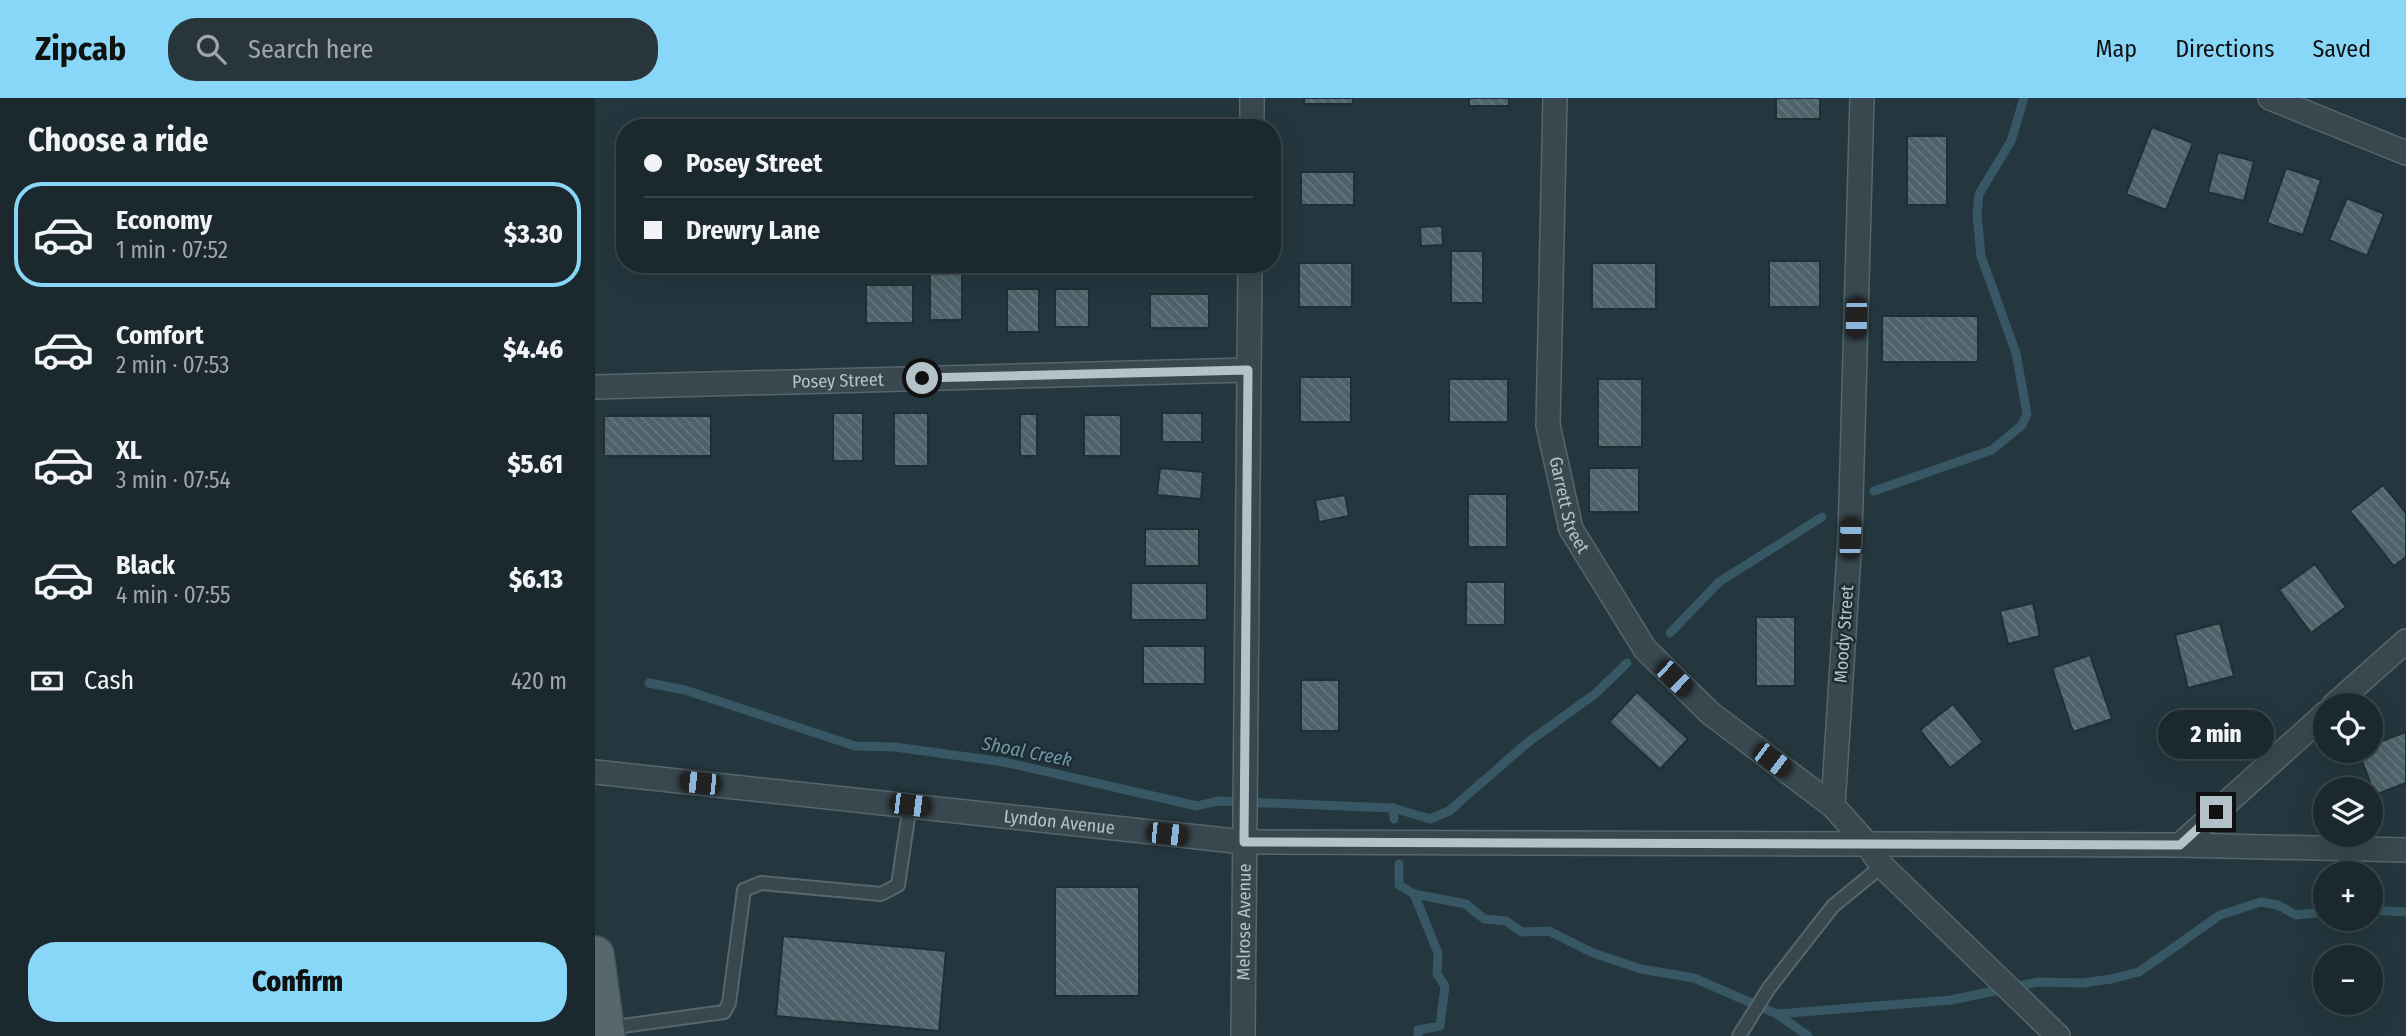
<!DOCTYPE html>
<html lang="en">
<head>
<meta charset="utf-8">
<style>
  :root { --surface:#1b292e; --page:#28353a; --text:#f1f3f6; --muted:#a0a6aa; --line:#39454a; --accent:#89d7f8 }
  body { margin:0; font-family:"Fira Sans Condensed",sans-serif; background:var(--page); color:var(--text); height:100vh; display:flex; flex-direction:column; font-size:26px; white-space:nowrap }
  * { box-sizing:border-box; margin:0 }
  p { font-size:23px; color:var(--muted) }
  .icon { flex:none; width:38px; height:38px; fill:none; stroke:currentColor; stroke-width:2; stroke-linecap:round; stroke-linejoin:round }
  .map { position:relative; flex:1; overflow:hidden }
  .drawer { display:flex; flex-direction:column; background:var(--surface); width:595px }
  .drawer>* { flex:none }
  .banner { position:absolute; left:21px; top:21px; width:665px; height:154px; border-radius:28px; box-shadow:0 7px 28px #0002,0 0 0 2px var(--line); display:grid; align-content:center; height:154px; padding:0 28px; background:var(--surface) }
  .buttons { position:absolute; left:1718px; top:595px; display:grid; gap:14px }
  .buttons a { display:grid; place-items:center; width:70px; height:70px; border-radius:50%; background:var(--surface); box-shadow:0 7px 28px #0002,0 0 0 2px var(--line); font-size:35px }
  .end { position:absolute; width:32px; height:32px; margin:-16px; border:9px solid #b4c3c9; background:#111; box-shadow:0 0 0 4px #111 }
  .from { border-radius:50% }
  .bubble { position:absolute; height:49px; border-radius:24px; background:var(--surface); box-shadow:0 7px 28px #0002,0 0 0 2px var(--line); font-size:23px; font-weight:800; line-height:49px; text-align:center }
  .car { position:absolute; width:21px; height:42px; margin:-21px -10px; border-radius:9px; box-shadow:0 0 5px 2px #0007; background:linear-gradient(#222 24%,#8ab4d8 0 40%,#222 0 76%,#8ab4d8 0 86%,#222 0) }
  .banner b { display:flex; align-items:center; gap:24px; height:66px; font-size:26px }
  .banner b+b { border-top:2px solid var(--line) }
  .banner i { width:18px; height:18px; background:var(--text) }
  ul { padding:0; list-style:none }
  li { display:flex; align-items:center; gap:21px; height:105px; margin:0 14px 10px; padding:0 14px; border:4px solid transparent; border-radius:28px }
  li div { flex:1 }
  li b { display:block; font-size:26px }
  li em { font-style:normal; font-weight:800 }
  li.on { border-color:var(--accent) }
  li>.icon { width:63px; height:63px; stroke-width:1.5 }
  h2 { padding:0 28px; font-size:32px; line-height:84px }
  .pay { display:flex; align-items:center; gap:18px; height:77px; padding:0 28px; font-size:26px }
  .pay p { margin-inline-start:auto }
  .button { display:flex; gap:14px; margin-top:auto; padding:14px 28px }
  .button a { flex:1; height:80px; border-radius:28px; background:var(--accent); color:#111; font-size:28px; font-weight:800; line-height:80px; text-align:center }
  header { display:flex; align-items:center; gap:42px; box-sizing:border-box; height:98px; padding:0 35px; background:var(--accent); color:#111 }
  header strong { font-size:33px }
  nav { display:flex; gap:38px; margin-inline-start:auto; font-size:24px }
  .search { width:490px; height:63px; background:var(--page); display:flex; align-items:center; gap:18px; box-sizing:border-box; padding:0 24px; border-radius:28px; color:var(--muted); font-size:26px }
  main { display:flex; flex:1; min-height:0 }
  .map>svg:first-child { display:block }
</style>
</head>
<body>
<header>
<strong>Zipcab</strong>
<div class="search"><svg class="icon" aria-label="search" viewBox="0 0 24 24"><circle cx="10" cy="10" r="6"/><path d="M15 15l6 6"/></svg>Search here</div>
<nav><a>Map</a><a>Directions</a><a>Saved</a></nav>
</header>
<main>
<section class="drawer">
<h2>Choose a ride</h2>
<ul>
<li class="on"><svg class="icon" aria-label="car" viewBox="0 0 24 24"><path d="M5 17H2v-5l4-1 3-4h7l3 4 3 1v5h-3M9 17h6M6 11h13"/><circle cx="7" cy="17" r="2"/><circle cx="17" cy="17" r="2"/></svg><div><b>Economy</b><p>1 min · 07:52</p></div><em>$3.30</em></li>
<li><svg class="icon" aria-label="car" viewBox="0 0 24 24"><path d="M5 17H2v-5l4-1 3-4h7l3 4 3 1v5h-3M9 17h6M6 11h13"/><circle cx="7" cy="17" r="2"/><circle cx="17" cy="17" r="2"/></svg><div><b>Comfort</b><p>2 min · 07:53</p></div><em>$4.46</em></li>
<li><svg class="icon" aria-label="car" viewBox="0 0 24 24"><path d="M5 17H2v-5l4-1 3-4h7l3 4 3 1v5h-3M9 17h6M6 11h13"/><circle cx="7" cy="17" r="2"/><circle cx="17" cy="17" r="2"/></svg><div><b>XL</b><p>3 min · 07:54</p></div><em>$5.61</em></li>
<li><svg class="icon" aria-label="car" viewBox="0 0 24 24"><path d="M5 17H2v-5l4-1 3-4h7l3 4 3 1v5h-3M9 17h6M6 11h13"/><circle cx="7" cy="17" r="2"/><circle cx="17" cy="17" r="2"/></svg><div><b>Black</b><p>4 min · 07:55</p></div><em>$6.13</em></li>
</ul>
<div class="pay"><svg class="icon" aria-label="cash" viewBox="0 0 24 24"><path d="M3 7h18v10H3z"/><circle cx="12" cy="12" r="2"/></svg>Cash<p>420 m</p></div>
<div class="button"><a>Confirm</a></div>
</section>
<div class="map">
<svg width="1811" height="938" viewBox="0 0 1811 938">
  <defs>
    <pattern id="building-back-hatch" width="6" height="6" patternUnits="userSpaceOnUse" patternTransform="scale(1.75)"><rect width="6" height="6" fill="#4d6269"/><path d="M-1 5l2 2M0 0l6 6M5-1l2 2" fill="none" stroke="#64777d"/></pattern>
  </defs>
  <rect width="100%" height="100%" fill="#24373e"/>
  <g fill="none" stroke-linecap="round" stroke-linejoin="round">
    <g stroke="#365763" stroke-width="9">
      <polyline points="1279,393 1397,352 1427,327 1432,316 1421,255 1386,158 1382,117 1384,96 1416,43 1429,0"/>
      <polyline points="1075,535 1124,484 1227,419"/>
      <polyline points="54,585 90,592 260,648 300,649 409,664 602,708 622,703 798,710 835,721 854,713 932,645 1000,596 1032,565"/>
      <polyline points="798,710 799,721"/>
      <polyline points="804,766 804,787 819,796 843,855 842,876 850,888 845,928 823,932 823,938"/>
      <polyline points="819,796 871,806 889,821 911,823 927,834 954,833 998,855 1046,871 1099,880 1182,916 1213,938"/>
      <polyline points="1776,812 1811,814"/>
      <polyline points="1182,916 1356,902 1443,884 1488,885 1516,881 1544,874 1625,817 1666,804 1683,807 1701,817 1731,814"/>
    </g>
  </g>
  <g fill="url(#building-back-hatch)" stroke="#1f2f35" stroke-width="2">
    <rect x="709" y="0" width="49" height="6"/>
    <rect x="874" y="0" width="40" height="8"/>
    <rect x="1181" y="0" width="44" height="21"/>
    <polygon points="1557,29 1598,45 1571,112 1531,96"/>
    <rect x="1312" y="38" width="40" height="69"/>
    <polygon points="1623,54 1659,63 1649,103 1613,94"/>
    <polygon points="1691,70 1726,82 1708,137 1672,125"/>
    <rect x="706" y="74" width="53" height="33"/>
    <polygon points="1752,100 1789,116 1772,158 1734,142"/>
    <polygon points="847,128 848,147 826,148 825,129"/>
    <rect x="856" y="153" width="32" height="52"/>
    <rect x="1174" y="163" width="51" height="46"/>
    <rect x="704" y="165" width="53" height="44"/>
    <rect x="997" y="165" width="64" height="46"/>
    <rect x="335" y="172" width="32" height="50"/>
    <rect x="271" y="187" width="47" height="38"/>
    <rect x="412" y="191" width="32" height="43"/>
    <rect x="460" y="191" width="34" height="38"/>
    <rect x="555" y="196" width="59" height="34"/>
    <rect x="1287" y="218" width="96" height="46"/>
    <rect x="705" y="279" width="51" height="45"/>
    <rect x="854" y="281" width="59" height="43"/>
    <rect x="1003" y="281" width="44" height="68"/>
    <rect x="238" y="315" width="30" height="48"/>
    <rect x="299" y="315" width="34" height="53"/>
    <rect x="567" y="315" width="40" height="29"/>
    <rect x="425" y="316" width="17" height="42"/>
    <rect x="489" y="317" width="37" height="41"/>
    <rect x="9" y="318" width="107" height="40"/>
    <polygon points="565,370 608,374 606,401 562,397"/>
    <rect x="994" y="370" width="50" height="44"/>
    <polygon points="1788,387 1811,415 1811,459 1799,468 1755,413"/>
    <rect x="873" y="396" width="39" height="53"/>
    <polygon points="750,397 754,418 724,424 720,402"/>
    <rect x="550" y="431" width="54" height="37"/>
    <polygon points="1720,466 1751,509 1716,535 1684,492"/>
    <rect x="871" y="484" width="39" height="43"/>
    <rect x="536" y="485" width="76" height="37"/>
    <polygon points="1438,505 1445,538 1413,546 1405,513"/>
    <rect x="1161" y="519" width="39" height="69"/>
    <polygon points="1625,525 1639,578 1593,590 1580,537"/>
    <rect x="548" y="548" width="62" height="38"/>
    <polygon points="1495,557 1517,621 1478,634 1457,570"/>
    <rect x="706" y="582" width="38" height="51"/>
    <polygon points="1042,594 1093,641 1065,671 1014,624"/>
    <polygon points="1358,606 1388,644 1355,670 1325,632"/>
    <polygon points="1811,634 1811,685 1780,697 1763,653 1776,653 1776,647"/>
    <rect x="460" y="789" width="84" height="109"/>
    <polygon points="188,838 351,853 344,933 181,918"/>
  </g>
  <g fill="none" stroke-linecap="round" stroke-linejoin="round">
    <g stroke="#56666c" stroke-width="16">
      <g id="lane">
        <polyline points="13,930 129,914 134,905 149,792 166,785 286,796 303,787 315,707"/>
        <polyline points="1144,938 1174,890 1238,808 1287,768"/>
      </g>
    </g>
    <g stroke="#56666c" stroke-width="26">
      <g id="street">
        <path id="s1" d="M960 0 953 327 976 431 1050 551 1115 615 1238 708"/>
        <polyline points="1267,0 1255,440 1238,708 1273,747 1287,768 1463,938"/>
        <polyline points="1675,0 1811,55"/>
        <polyline points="657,30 657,0"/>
        <path id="s2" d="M0 289 653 272"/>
        <polyline points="1739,607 1811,543"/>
        <path id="s3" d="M0 674 649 744 1585 747 1811 752"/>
        <polyline points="1585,747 1731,615"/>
        <path id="s4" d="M648 938 655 166"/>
      </g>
    </g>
    <g stroke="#44545a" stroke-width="40">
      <polyline id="primary" points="0,857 11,938"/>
    </g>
    <use href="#lane" stroke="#38484e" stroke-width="12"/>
    <use href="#street" stroke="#38484e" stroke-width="23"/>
    <use href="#primary" stroke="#56676e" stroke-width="37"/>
  </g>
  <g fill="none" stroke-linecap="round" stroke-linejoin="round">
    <polyline stroke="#b4c3c9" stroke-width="9" points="327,280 653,272 649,744 1585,747 1621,714"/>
  </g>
  <g text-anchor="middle" stroke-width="5" stroke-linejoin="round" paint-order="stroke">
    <g font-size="18" fill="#b4c3c9" stroke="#1d2d33">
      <text dy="6" stroke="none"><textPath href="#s2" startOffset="243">Posey Street</textPath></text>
      <text dy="6" stroke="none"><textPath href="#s1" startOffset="410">Garrett Street</textPath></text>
      <text transform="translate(1249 536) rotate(-86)" y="6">Moody Street</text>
      <text dy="6" stroke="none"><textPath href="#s3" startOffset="467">Lyndon Avenue</textPath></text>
      <text dy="6" stroke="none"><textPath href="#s4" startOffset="114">Melrose Avenue</textPath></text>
    </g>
    <g font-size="19" font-style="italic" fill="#6d99a8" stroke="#1d2d33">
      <text transform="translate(432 653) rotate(11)" y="7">Shoal Creek</text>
    </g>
  </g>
</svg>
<div class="buttons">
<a><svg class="icon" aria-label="locate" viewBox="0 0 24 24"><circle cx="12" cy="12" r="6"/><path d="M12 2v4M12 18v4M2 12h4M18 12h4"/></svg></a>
<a><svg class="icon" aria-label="layers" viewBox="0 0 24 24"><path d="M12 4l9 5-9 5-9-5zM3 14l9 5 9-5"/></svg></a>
<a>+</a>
<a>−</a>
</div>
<i class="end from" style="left:327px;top:280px"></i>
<i class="end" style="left:1621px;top:714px"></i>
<div class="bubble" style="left:1563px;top:612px;width:116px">2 min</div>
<i class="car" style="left:1261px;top:220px;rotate:181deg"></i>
<i class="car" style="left:1255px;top:440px;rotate:2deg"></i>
<i class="car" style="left:1079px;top:580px;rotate:134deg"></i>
<i class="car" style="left:1177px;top:662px;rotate:127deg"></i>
<i class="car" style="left:105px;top:685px;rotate:276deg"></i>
<i class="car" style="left:315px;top:707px;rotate:97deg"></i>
<i class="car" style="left:572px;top:736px;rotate:96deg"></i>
<div class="banner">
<b><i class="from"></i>Posey Street</b>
<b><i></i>Drewry Lane</b>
</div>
</div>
</main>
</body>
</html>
